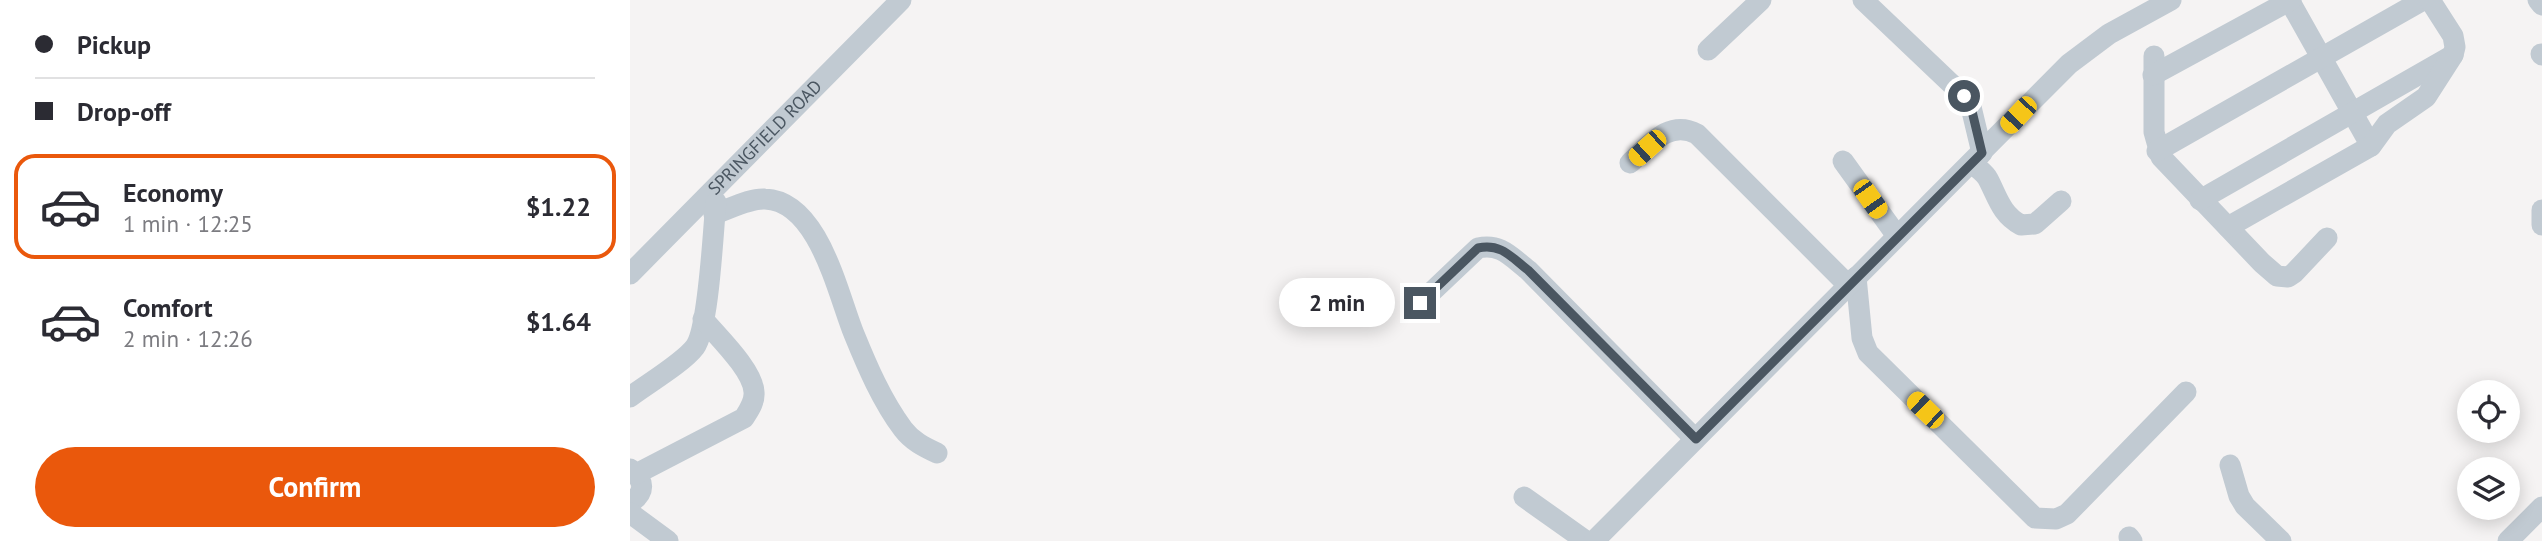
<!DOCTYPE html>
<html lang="en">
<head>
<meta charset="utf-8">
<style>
  :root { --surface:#fff; --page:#f2f2f3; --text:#2b2b33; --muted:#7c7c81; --line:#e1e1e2; --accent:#ea580c }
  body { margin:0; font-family:"PT Sans",sans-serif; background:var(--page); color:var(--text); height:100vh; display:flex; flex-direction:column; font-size:26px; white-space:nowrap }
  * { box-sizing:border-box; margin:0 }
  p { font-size:23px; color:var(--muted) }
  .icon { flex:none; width:38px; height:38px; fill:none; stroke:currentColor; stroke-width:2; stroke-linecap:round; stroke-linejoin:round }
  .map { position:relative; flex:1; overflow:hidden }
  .details { display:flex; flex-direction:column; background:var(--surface); width:630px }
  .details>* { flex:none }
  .hud { display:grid; align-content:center; height:154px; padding:0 35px; background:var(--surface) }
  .buttons { position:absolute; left:1827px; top:380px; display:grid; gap:14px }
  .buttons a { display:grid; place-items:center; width:63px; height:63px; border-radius:50%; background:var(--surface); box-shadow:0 4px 18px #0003; font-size:35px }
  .end { position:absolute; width:32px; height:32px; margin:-16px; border:9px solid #4a5661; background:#fff; box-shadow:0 0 0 4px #fff }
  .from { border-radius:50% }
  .bubble { position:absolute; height:49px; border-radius:24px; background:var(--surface); box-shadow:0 4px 18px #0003; font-size:23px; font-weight:600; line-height:49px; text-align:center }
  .car { position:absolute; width:21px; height:42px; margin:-21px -10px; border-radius:9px; box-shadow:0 0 5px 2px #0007; background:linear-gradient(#f5c518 24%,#345 0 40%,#f5c518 0 76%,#345 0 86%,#f5c518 0) }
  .hud b { display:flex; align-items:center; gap:24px; height:66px; font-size:26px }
  .hud b+b { border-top:2px solid var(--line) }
  .hud i { width:18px; height:18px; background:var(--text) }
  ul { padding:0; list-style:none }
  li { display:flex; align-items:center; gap:21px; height:105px; margin:0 14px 10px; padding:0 21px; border:4px solid transparent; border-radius:21px }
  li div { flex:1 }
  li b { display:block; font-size:26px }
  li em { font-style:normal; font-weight:600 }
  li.on { border-color:var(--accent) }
  li>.icon { width:63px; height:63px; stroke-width:1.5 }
  .button { display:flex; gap:14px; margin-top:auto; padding:14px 35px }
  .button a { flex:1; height:80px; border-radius:42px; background:var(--accent); color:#fff; font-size:28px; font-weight:600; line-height:80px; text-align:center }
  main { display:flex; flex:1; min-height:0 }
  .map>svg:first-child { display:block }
</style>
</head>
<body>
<main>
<section class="details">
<div class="hud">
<b><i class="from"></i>Pickup</b>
<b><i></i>Drop-off</b>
</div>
<ul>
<li class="on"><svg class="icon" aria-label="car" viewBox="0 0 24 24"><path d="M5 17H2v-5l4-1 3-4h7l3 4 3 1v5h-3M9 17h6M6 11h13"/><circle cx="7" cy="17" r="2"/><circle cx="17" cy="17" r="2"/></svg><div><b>Economy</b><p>1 min · 12:25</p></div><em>$1.22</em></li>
<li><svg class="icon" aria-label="car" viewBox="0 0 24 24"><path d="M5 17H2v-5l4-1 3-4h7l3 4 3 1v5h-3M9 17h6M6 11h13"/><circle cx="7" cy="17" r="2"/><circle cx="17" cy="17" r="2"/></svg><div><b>Comfort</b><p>2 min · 12:26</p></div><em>$1.64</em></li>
</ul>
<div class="button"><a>Confirm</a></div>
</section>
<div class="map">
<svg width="1912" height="541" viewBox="0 0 1912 541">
  <rect width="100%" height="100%" fill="#f5f3f3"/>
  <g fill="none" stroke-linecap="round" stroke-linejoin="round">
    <g stroke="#c1cad2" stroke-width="21">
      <polyline points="1233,0 1334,96 1341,107 1352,153"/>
      <polyline points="1659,0 1741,146"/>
      <polyline points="1908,0 1912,5"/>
      <polyline points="1078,50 1131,0"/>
      <polyline points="1911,54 1912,55"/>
      <polyline points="1524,56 1524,132 1531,157 1632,263 1647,276 1658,277 1664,273 1697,238"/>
      <polyline points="1523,75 1661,0"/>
      <polyline points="1527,151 1793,0"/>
      <polyline points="1213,161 1267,236"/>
      <path d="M1000 163C1020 145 1039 119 1067 134L1218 285"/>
      <path d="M1342 163C1347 168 1355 173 1358 179 1368 198 1371 214 1391 225L1405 224 1431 201"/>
      <polyline points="1570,200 1823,55"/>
      <polyline points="1912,210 1912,225"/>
      <path d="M84 214C100 209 119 198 135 199 189 201 208 295 224 334 237 366 252 401 273 429 282 441 294 447 307 453"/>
      <polyline points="1598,227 1741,146 1757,124 1796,97 1823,55 1825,47 1823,36 1800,0"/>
      <path id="s1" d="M0 274 271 0"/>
      <polyline points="1226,277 1232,338 1238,353 1405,518 1426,519 1437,514 1556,392"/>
      <path d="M790 303 848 248C871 243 881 257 898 270L1065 439"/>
      <path d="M0 397C17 384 53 363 65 347 79 328 83 230 86 202"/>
      <polyline points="1600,465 1609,496 1615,506 1651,541"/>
      <path d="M0 469C15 481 16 492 0 503"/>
      <path d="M6 474 114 418C119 410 125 402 124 392 123 370 88 337 73 319"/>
      <polyline points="894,497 956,541"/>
      <polyline points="0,513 38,541"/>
      <polyline points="1499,537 1502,541"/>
      <polyline points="964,541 1439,64 1479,34 1541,0"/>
      <polyline points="1878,541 1912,507"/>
    </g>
  </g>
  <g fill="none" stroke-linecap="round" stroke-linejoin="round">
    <path stroke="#4a5661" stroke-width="9" d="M790 303 848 248C871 243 881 257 898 270L1066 439 1352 153 1341 107 1334 96"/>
  </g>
  <g text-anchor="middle" stroke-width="7" stroke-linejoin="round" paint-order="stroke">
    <g font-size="18" fill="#4a5661" stroke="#fff">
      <text dy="6" stroke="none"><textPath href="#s1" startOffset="192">SPRINGFIELD ROAD</textPath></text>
    </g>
  </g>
</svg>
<div class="buttons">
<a><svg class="icon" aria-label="locate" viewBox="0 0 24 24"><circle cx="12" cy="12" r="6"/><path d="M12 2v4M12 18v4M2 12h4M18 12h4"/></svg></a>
<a><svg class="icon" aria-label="layers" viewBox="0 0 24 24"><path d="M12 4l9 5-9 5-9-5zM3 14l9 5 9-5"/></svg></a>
</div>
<i class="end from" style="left:1334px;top:96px"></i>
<i class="end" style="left:790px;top:303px"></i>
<div class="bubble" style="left:649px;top:278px;width:116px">2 min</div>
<i class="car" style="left:1388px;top:115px;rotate:223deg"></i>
<i class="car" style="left:1017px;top:148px;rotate:228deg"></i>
<i class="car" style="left:1240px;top:199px;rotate:145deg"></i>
<i class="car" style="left:1295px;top:410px;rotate:314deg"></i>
</div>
</main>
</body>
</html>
